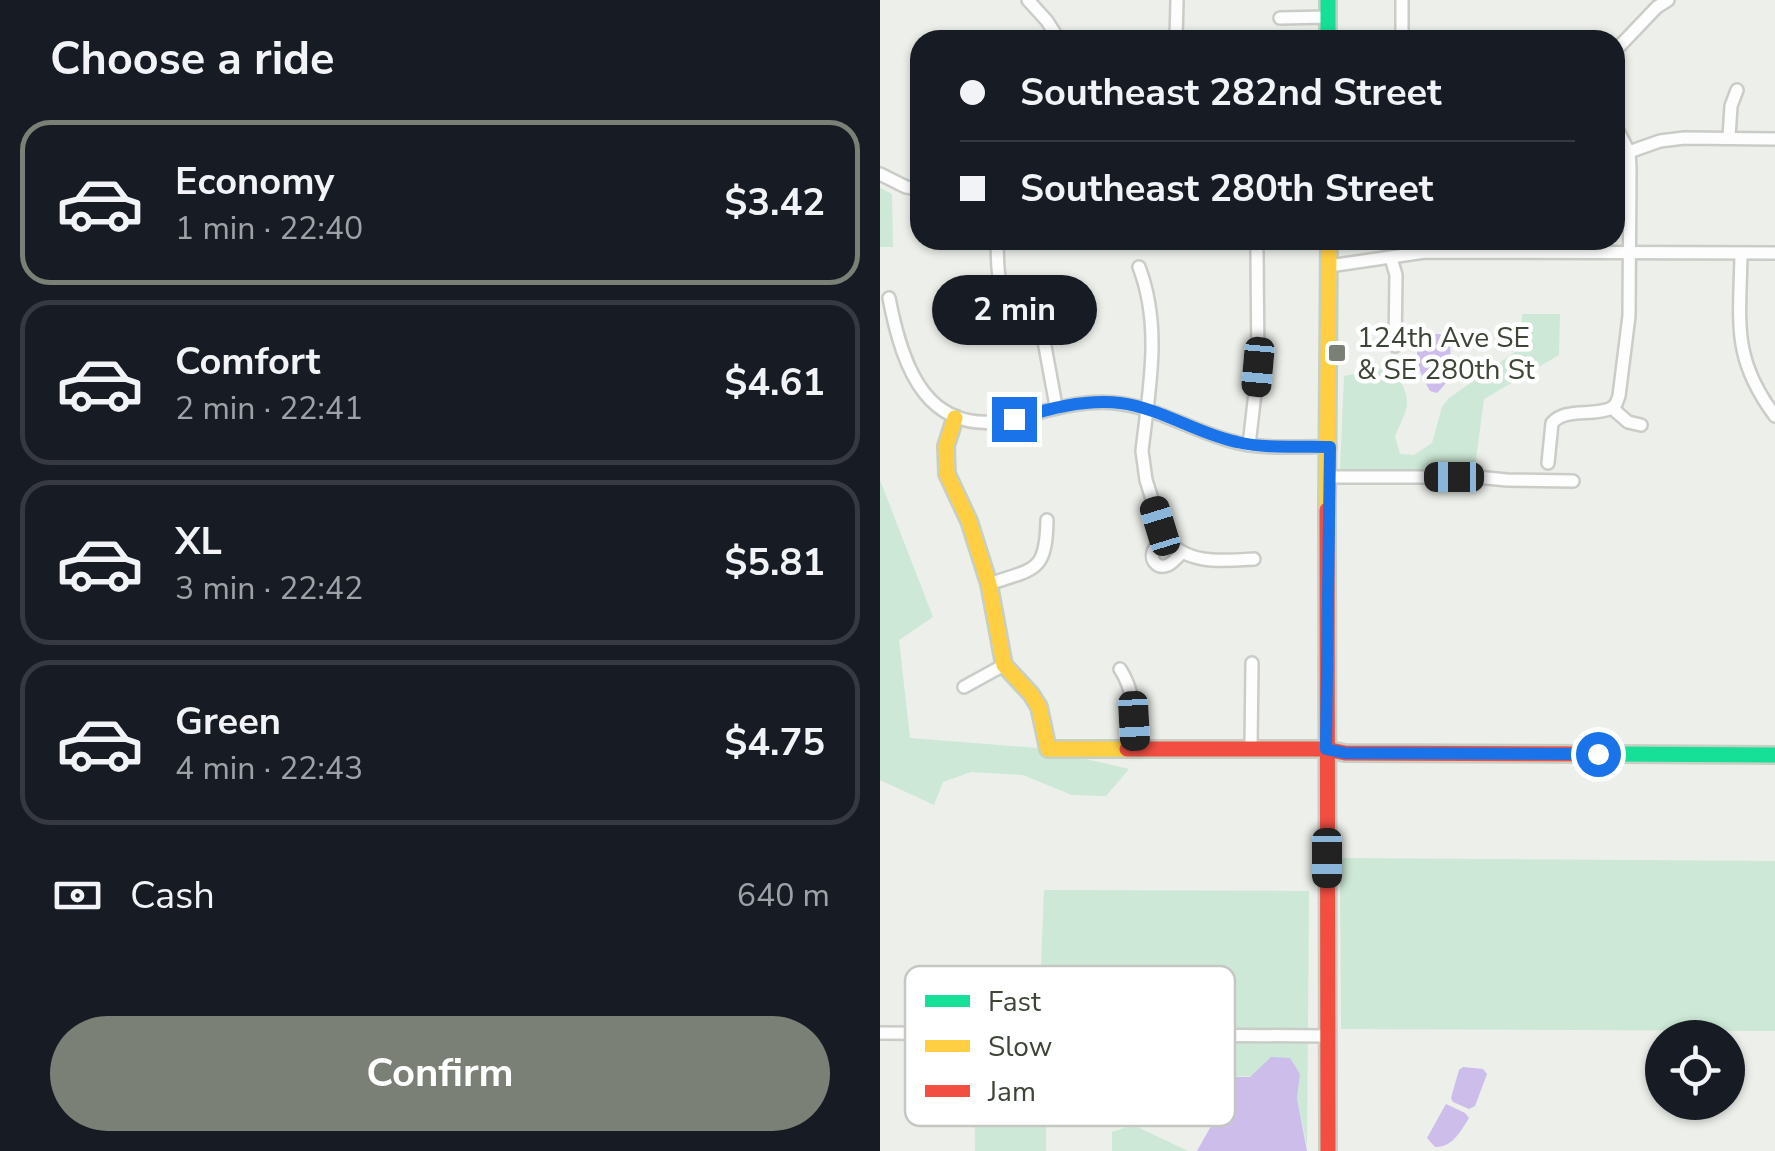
<!DOCTYPE html>
<html lang="en">
<head>
<meta charset="utf-8">
<style>
  :root { --surface:#171b24; --page:#242831; --text:#f1f3f6; --muted:#9ea1a6; --line:#363941; --accent:#7a8076 }
  body { margin:0; font-family:"Nunito Sans",sans-serif; background:var(--page); color:var(--text); height:100vh; display:flex; flex-direction:column; font-size:38px; white-space:nowrap }
  * { box-sizing:border-box; margin:0 }
  p { font-size:32px; color:var(--muted) }
  .icon { flex:none; width:55px; height:55px; fill:none; stroke:currentColor; stroke-width:2; stroke-linecap:round; stroke-linejoin:round }
  .map { position:relative; flex:1; overflow:hidden }
  .drawer { display:flex; flex-direction:column; background:var(--surface); width:880px }
  .drawer>* { flex:none }
  .guide { position:absolute; left:30px; top:30px; width:715px; height:220px; border-radius:30px; box-shadow:0 2px 8px #0004; display:grid; align-content:center; height:220px; padding:0 50px; background:var(--surface) }
  .fabs { position:absolute; left:765px; top:1020px; display:grid; gap:20px }
  .fabs a { display:grid; place-items:center; width:100px; height:100px; border-radius:50%; background:var(--surface); box-shadow:0 2px 8px #0004; font-size:50px }
  .end { position:absolute; width:45px; height:45px; margin:-22px; border:12px solid #1a73e8; background:#fff; box-shadow:0 0 0 5px #fff }
  .from { border-radius:50% }
  .bubble { position:absolute; height:70px; border-radius:35px; background:var(--surface); box-shadow:0 2px 8px #0004; font-size:32px; font-weight:700; line-height:70px; text-align:center }
  .car { position:absolute; width:30px; height:60px; margin:-30px -15px; border-radius:12px; box-shadow:0 0 8px 2px #0007; background:linear-gradient(#222 24%,#8ab4d8 0 40%,#222 0 76%,#8ab4d8 0 86%,#222 0) }
  .guide b { display:flex; align-items:center; gap:35px; height:95px; font-size:38px }
  .guide b+b { border-top:2px solid var(--line) }
  .guide i { width:25px; height:25px; background:var(--text) }
  ul { padding:0; list-style:none }
  li { display:flex; align-items:center; gap:30px; height:165px; margin:0 20px 15px; padding:0 30px; border:5px solid var(--line); border-radius:30px }
  li div { flex:1 }
  li b { display:block; font-size:38px }
  li em { font-style:normal; font-weight:700 }
  li.current { border-color:var(--accent) }
  li>.icon { width:90px; height:90px; stroke-width:1.5 }
  h2 { padding:0 50px; font-size:45px; line-height:120px }
  .pay { display:flex; align-items:center; gap:25px; height:110px; padding:0 50px; font-size:38px }
  .pay p { margin-inline-start:auto }
  .cta { display:flex; gap:20px; margin-top:auto; padding:20px 50px }
  .cta a { flex:1; height:115px; border-radius:60px; background:var(--accent); color:#fff; font-size:40px; font-weight:700; line-height:115px; text-align:center }
  main { display:flex; flex:1; min-height:0 }
  .map>svg:first-child { display:block }
</style>
</head>
<body>
<main>
<section class="drawer">
<h2>Choose a ride</h2>
<ul>
<li class="current"><svg class="icon" aria-label="car" viewBox="0 0 24 24"><path d="M5 17H2v-5l4-1 3-4h7l3 4 3 1v5h-3M9 17h6M6 11h13"/><circle cx="7" cy="17" r="2"/><circle cx="17" cy="17" r="2"/></svg><div><b>Economy</b><p>1 min · 22:40</p></div><em>$3.42</em></li>
<li><svg class="icon" aria-label="car" viewBox="0 0 24 24"><path d="M5 17H2v-5l4-1 3-4h7l3 4 3 1v5h-3M9 17h6M6 11h13"/><circle cx="7" cy="17" r="2"/><circle cx="17" cy="17" r="2"/></svg><div><b>Comfort</b><p>2 min · 22:41</p></div><em>$4.61</em></li>
<li><svg class="icon" aria-label="car" viewBox="0 0 24 24"><path d="M5 17H2v-5l4-1 3-4h7l3 4 3 1v5h-3M9 17h6M6 11h13"/><circle cx="7" cy="17" r="2"/><circle cx="17" cy="17" r="2"/></svg><div><b>XL</b><p>3 min · 22:42</p></div><em>$5.81</em></li>
<li><svg class="icon" aria-label="car" viewBox="0 0 24 24"><path d="M5 17H2v-5l4-1 3-4h7l3 4 3 1v5h-3M9 17h6M6 11h13"/><circle cx="7" cy="17" r="2"/><circle cx="17" cy="17" r="2"/></svg><div><b>Green</b><p>4 min · 22:43</p></div><em>$4.75</em></li>
</ul>
<div class="pay"><svg class="icon" aria-label="cash" viewBox="0 0 24 24"><path d="M3 7h18v10H3z"/><circle cx="12" cy="12" r="2"/></svg>Cash<p>640 m</p></div>
<div class="cta"><a>Confirm</a></div>
</section>
<div class="map">
<svg width="895" height="1151" viewBox="0 0 895 1151">
  <rect width="100%" height="100%" fill="#ecefea"/>
  <g fill="#cde8d6">
    <polygon points="0,188 12,194 13,247 0,247"/>
    <path d="M642 314H680L679 355 604 399 594 474 460 470 464 376 502 369 515 370C532 403 530 403 515 436L520 454 534 455 552 443 562 407 569 398 641 348Z"/>
    <polygon points="0,480 53,617 19,640 30,738 158,748 249,769 226,796 192,795 143,775 91,772 63,782 54,805 0,780"/>
    <polygon points="460,858 895,861 895,1031 461,1029"/>
    <polygon points="164,890 429,891 427,1146 417,1098 420,1074 349,1077 356,1021 94,1019 94,986 160,990"/>
    <polygon points="167,1045 166,1151 95,1151 94,1046"/>
    <polygon points="253,1125 308,1151 232,1151 232,1132"/>
  </g>
  <g fill="#ccbdeb">
    <path d="M547 334H560L570 345C571 363 573 379 557 393L550 391C540 372 528 352 547 334Z"/>
    <polygon points="391,1057 410,1058 420,1074 417,1098 427,1151 317,1151 335,1119 346,1116 349,1077 370,1077"/>
    <polygon points="583,1067 603,1069 607,1074 595,1106 589,1109 573,1102 571,1098 579,1070"/>
    <path d="M566 1104 585 1113 589 1118C581 1131 572 1148 555 1147L547 1138Z"/>
  </g>
  <g fill="none" stroke-linecap="round" stroke-linejoin="round">
    <g stroke="#cacdc7" stroke-width="16">
      <g id="street">
        <polyline points="148,0 167,21 179,40"/>
        <polyline points="400,18 448,17"/>
        <polyline points="296,40 297,0"/>
        <polyline points="522,40 522,0"/>
        <polyline points="735,51 777,7 788,0"/>
        <polyline points="849,137 851,106 857,90"/>
        <polyline points="749,152 780,141 804,138 895,139"/>
        <polyline points="0,174 26,187 40,189"/>
        <path d="M117 240C118 261 115 287 132 303 143 313 154 317 162 330L176 406"/>
        <path d="M861 253C860 322 851 357 895 416"/>
        <polyline points="511,258 516,275 515,346"/>
        <polyline points="449,266 545,252 895,253"/>
        <path d="M259 267C282 327 269 389 262 451L266 480 284 537C307 565 341 561 374 559"/>
        <path d="M9 298C23 370 48 441 138 418 172 409 207 398 243 404 280 410 314 431 351 441 382 450 418 446 450 447"/>
        <polyline points="732,408 736,404 739,396 749,316 750,168 749,152 735,125"/>
        <polyline points="369,445 378,367 377,251"/>
        <path d="M668 463 672 423C686 407 712 417 732 408L748 422 761 425"/>
        <polyline points="449,477 597,477 627,480 693,481"/>
        <path d="M284 537C280 542 275 546 273 552 270 562 279 569 288 565 294 562 297 557 302 553"/>
        <path d="M109 584C155 568 166 573 167 520"/>
        <path d="M240 669C256 693 254 720 255 748"/>
        <polyline points="84,687 124,665"/>
        <polyline points="371,748 372,663"/>
        <polyline points="0,1033 447,1036"/>
      </g>
    </g>
    <g stroke="#c7cfc3" stroke-width="20">
      <g id="fast">
        <polyline points="448,0 448,40"/>
        <polyline points="735,754 895,755"/>
      </g>
    </g>
    <g stroke="#c7cfc3" stroke-width="20">
      <g id="slow">
        <polyline points="75,418 66,446 67,474 89,521 109,584 124,665 151,694 159,707 168,749 247,749"/>
        <polyline points="447,510 449,240"/>
      </g>
    </g>
    <g stroke="#c7cfc3" stroke-width="20">
      <g id="jam">
        <polyline points="447,510 448,1151"/>
        <polyline points="247,749 446,749 465,753 735,754"/>
      </g>
    </g>
    <use href="#street" stroke="#fcfdfc" stroke-width="11"/>
    <use href="#fast" stroke="#16e098" stroke-width="15"/>
    <use href="#slow" stroke="#ffcf43" stroke-width="15"/>
    <use href="#jam" stroke="#f24e42" stroke-width="15"/>
  </g>
  <g fill="none" stroke-linecap="round" stroke-linejoin="round">
    <path stroke="#1a73e8" stroke-width="12" d="M134 419C168 409 204 399 240 403 281 408 317 434 357 442 386 449 419 446 450 447L446 749 465 753 718 754"/>
  </g>
  <rect fill="#7a8076" stroke="#fff" stroke-width="4" x="447" y="343" width="20" height="20" rx="5"/>
  <g text-anchor="middle" stroke-width="9" stroke-linejoin="round" paint-order="stroke">
    <g font-size="28" fill="#3d4537" stroke="#fff" text-anchor="start">
      <text x="477" y="347">124th Ave SE<tspan x="477" dy="32">&amp; SE 280th St</tspan></text>
    </g>
  </g>
  <rect x="25" y="966" width="330" height="160" rx="15" fill="#fff" stroke="#c5c7c3" stroke-width="2.5"/>
  <rect x="45" y="995" width="45" height="12" fill="#16e098"/>
  <rect x="45" y="1040" width="45" height="12" fill="#ffcf43"/>
  <rect x="45" y="1085" width="45" height="12" fill="#f24e42"/>
  <g font-size="28" fill="#3d4537">
    <text x="108" y="1011">Fast</text>
    <text x="108" y="1056">Slow</text>
    <text x="108" y="1101">Jam</text>
  </g>
</svg>
<div class="fabs">
<a><svg class="icon" aria-label="locate" viewBox="0 0 24 24"><circle cx="12" cy="12" r="6"/><path d="M12 2v4M12 18v4M2 12h4M18 12h4"/></svg></a>
</div>
<i class="end from" style="left:718px;top:754px"></i>
<i class="end" style="left:134px;top:419px"></i>
<div class="bubble" style="left:52px;top:275px;width:165px">2 min</div>
<i class="car" style="left:378px;top:367px;rotate:185deg"></i>
<i class="car" style="left:574px;top:477px;rotate:270deg"></i>
<i class="car" style="left:280px;top:526px;rotate:343deg"></i>
<i class="car" style="left:254px;top:721px;rotate:177deg"></i>
<i class="car" style="left:447px;top:858px;rotate:180deg"></i>
<div class="guide">
<b><i class="from"></i>Southeast 282nd Street</b>
<b><i></i>Southeast 280th Street</b>
</div>
</div>
</main>
</body>
</html>
